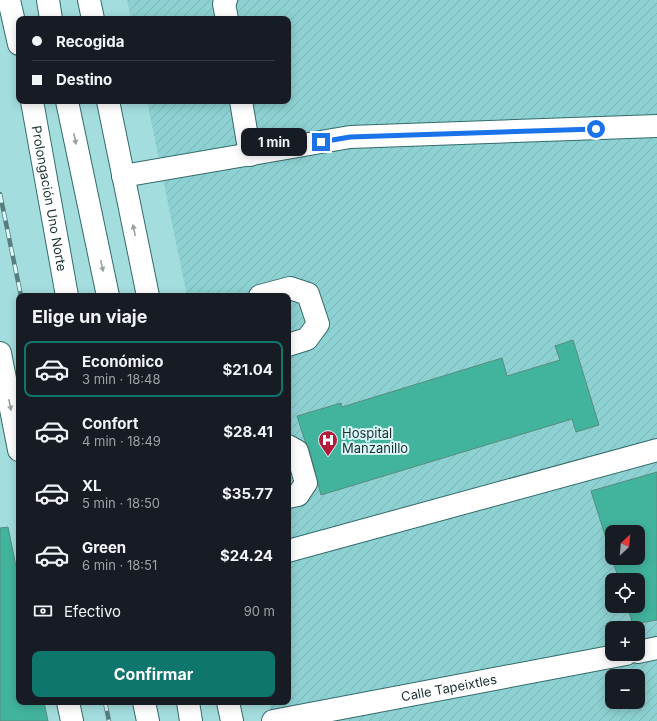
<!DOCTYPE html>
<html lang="es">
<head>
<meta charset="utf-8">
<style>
  :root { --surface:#171b24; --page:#242831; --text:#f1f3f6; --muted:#9ea1a6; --line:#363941; --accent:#0f766e }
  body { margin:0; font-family:Inter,sans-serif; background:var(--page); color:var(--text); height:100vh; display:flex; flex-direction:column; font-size:15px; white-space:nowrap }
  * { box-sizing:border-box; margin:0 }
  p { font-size:13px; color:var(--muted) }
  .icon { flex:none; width:22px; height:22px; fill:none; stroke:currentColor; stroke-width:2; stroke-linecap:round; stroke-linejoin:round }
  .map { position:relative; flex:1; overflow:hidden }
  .side { position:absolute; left:16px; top:293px; width:275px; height:412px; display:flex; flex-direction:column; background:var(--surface); border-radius:8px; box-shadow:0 2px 10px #0003 }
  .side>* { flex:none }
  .hud { position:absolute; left:16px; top:16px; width:275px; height:88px; border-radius:8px; box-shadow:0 2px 10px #0003; display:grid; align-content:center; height:88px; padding:0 16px; background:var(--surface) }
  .needle { width:26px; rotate:26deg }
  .controls { position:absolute; left:605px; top:525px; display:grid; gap:8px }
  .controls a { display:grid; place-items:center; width:40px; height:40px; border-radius:8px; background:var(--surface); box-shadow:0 2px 10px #0003; font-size:20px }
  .end { position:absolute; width:18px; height:18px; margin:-9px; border:5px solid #1a73e8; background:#fff; box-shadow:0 0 0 2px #fff }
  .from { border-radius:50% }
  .bubble { position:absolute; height:28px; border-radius:8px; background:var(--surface); box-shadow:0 2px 10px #0003; font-size:13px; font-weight:700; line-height:28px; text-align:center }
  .hud b { display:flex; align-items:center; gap:14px; height:38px; font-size:15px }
  .hud b+b { border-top:1px solid var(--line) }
  .hud i { width:10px; height:10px; background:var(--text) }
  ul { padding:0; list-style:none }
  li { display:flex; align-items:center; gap:12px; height:56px; margin:0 8px 6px; padding:0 8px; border:2px solid transparent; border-radius:8px }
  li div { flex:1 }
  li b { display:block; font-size:15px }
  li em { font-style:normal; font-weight:700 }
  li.on { border-color:var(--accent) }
  li>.icon { width:36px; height:36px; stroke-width:1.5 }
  h2 { padding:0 16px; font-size:18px; line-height:48px }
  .pay { display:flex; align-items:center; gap:10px; height:44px; padding:0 16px; font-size:15px }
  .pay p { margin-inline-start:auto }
  .action { display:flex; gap:8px; margin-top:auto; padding:8px 16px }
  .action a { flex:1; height:46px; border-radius:8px; background:var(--accent); color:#fff; font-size:16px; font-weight:700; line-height:46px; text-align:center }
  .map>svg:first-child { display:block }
</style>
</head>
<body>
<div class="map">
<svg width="657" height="721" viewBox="0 0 657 721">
  <defs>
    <pattern id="industrial-furrows" width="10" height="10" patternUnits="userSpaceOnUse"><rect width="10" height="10" fill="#8ed1d2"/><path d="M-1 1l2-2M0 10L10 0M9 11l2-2" fill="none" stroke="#7ab4b5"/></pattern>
  </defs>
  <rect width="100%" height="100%" fill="#a4ddde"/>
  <path fill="url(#industrial-furrows)" fill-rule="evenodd" d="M127 0H657V721H273L269 702H288V296H187L147 101H288V19H131ZM612 532H638V558H612ZM612 580H638V606H612ZM612 628H638V654H612ZM612 676H638V702H612Z"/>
  <g fill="#42b49e" stroke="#588c7f">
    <polygon points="573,340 599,425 576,432 572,419 321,495 309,448 305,441 297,416 341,403 342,407 502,358 507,376 560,360 555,346"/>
    <polygon points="657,472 657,620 633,624 627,606 638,606 638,580 619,580 612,558 638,558 638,532 612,532 612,557 591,491"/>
    <polygon points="8,527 19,581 19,702 44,702 48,721 0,721 0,528"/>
  </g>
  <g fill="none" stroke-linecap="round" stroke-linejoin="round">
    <g stroke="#336b6c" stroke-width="24">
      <g id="minor">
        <polyline points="9,0 19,44"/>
        <polyline points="226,0 224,4 227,19"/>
        <path id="s1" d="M32 101 67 296"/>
        <polyline points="241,101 250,155"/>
        <polyline points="123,176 350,137 657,126"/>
        <polyline points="260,296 290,288 308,294 318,324 307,339 288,345"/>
        <polyline points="0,353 19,450"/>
        <polyline points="288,446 297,451 306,483 298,495 288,497"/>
        <polyline points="288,551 657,450"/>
        <polyline points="638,652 657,648"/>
        <polyline points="68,702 72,721"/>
        <polyline points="144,702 148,721"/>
        <path id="s2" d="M273 721 626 654"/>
      </g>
    </g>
    <g stroke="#336b6c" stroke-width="24">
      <g id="major">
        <polyline points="48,0 51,19"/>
        <polyline points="89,0 93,19"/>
        <polyline points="67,101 108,296"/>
        <polyline points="108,101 148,296"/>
        <polyline points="188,702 191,721"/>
        <polyline points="228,702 232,721"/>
      </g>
    </g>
    <use href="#minor" stroke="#fff" stroke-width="22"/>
    <use href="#major" stroke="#fff" stroke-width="22"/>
    <g stroke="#577d7e" stroke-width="4.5">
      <g id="rail">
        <polyline points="0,194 21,296"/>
        <polyline points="105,702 109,721"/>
      </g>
    </g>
    <use href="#rail" stroke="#dcf8f8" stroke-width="3" stroke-dasharray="9" stroke-linecap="butt"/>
  </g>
  <defs><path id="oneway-solid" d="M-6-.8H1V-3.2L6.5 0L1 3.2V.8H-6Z"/></defs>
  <g fill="#97a1a2">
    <use href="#oneway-solid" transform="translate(75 139) rotate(78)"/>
    <use href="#oneway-solid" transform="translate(134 230) rotate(-102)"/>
    <use href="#oneway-solid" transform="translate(102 266) rotate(78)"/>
    <use href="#oneway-solid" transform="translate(10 405) rotate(79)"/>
  </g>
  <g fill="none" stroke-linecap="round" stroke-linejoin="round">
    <polyline stroke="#1a73e8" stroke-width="5" points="321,142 350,137 596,129"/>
  </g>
  <defs>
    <g id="hospital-pin" transform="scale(1)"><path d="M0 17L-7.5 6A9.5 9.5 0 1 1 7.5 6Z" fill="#b01c39" stroke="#dcf8f8"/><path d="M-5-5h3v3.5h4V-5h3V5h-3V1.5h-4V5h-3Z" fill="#fff"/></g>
  </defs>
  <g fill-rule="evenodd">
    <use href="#hospital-pin" x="328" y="440"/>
  </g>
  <g text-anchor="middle" stroke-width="4" stroke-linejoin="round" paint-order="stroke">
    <g font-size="13" fill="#182f30" stroke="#dcf8f8">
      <text dy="5" stroke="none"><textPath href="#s1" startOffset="99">Prolongación Uno Norte</textPath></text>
      <text dy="5" stroke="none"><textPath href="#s2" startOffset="179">Calle Tapeixtles</textPath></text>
    </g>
    <g font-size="13" fill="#182f30" stroke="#dcf8f8" text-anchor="start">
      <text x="342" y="438">Hospital<tspan x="342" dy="15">Manzanillo</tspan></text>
    </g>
  </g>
</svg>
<div class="controls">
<a><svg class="needle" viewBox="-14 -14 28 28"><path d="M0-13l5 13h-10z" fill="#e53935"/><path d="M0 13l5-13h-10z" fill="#9ea1a6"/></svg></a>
<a><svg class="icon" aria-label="locate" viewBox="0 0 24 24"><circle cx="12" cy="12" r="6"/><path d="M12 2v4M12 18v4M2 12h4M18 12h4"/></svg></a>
<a>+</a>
<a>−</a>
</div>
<i class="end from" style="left:596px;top:129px"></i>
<i class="end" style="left:321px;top:142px"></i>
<div class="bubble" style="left:241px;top:128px;width:66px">1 min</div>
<div class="hud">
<b><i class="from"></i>Recogida</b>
<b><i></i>Destino</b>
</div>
<section class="side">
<h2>Elige un viaje</h2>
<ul>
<li class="on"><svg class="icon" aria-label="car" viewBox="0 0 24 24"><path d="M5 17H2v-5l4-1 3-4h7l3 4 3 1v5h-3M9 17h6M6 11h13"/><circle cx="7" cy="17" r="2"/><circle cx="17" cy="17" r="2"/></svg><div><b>Económico</b><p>3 min · 18:48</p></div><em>$21.04</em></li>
<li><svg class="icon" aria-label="car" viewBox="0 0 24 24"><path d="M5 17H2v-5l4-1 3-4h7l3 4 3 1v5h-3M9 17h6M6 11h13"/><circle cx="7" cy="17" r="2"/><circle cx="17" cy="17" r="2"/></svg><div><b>Confort</b><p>4 min · 18:49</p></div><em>$28.41</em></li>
<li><svg class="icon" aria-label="car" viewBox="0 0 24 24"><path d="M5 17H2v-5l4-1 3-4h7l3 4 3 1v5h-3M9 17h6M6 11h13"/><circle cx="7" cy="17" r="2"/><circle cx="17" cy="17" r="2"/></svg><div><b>XL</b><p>5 min · 18:50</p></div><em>$35.77</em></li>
<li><svg class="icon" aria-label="car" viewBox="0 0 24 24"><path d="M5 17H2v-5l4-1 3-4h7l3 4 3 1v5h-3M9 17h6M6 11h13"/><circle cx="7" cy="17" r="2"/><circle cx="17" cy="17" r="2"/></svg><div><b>Green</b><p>6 min · 18:51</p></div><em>$24.24</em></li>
</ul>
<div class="pay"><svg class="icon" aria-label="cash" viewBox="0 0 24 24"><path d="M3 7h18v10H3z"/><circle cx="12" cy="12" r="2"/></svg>Efectivo<p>90 m</p></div>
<div class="action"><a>Confirmar</a></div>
</section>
</div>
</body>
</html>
